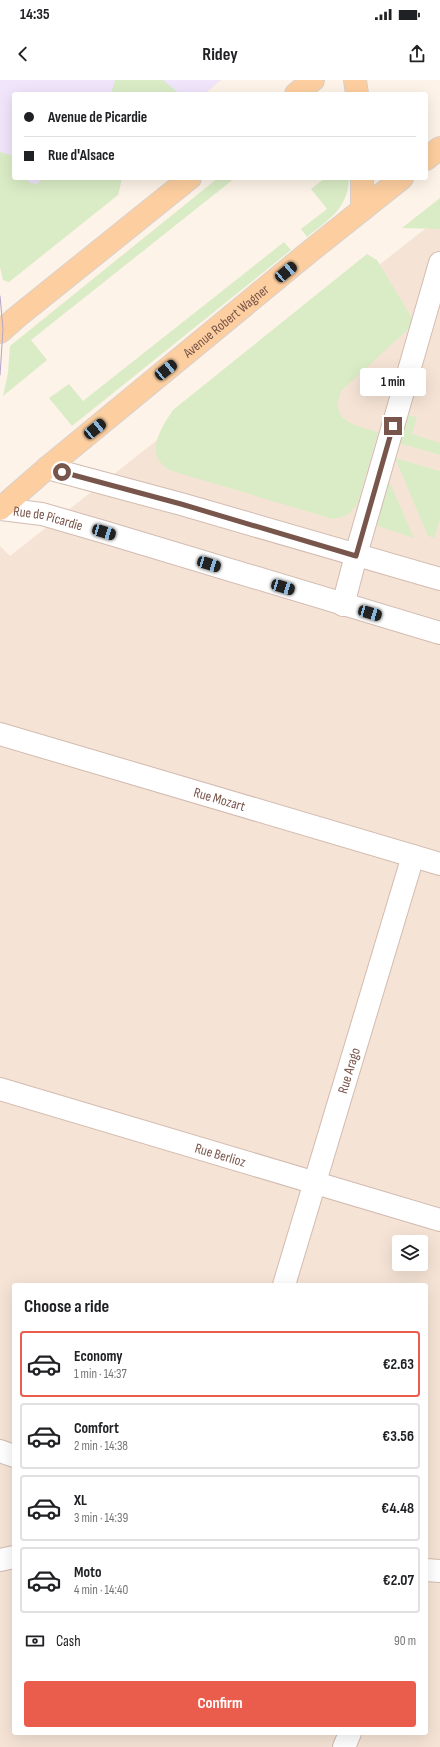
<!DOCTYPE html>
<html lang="en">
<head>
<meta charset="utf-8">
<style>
  :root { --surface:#fff; --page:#f6f6f6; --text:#202124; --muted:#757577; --line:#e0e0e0; --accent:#ea5c4b }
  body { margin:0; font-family:"Sofia Sans Condensed",sans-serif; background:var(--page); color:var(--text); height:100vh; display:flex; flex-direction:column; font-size:15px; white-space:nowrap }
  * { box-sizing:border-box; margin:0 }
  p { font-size:13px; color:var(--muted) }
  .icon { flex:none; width:22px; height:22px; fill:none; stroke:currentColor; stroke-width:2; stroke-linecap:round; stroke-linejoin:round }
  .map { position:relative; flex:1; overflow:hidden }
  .details { position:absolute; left:12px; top:1203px; width:416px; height:452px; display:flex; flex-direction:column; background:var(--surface); border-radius:4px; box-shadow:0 4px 16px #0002 }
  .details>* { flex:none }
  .banner { position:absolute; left:12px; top:12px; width:416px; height:88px; border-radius:4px; box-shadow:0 4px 16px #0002; display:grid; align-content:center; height:88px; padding:0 12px; background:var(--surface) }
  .buttons { position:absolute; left:392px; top:1155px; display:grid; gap:8px }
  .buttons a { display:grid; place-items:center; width:36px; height:36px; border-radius:4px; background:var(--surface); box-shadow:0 4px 16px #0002; font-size:20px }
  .end { position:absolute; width:18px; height:18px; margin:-9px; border:5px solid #79564b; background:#fff; box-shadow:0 0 0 2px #fff }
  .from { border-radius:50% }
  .bubble { position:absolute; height:28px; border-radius:4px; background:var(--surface); box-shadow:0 4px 16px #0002; font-size:13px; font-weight:700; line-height:28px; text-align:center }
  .car { position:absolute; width:12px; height:24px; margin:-12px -6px; border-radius:5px; box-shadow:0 0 3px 1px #0007; background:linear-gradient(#222 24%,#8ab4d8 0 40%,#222 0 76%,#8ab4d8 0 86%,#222 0) }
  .banner b { display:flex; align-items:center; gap:14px; height:38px; font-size:15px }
  .banner b+b { border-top:1px solid var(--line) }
  .banner i { width:10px; height:10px; background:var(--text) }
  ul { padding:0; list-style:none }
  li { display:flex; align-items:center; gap:12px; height:66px; margin:0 8px 6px; padding:0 4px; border:2px solid var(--line); border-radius:4px }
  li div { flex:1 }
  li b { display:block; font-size:15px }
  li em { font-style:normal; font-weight:700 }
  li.current { border-color:var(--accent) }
  li>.icon { width:36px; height:36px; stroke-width:1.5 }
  h2 { padding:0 12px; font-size:18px; line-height:48px }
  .pay { display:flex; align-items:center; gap:10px; height:44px; padding:0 12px; font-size:15px }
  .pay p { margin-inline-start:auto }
  .cta { display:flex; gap:8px; margin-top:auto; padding:8px 12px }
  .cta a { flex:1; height:46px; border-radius:4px; background:var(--accent); color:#fff; font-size:16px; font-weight:700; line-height:46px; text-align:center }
  .status { display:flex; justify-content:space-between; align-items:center; height:28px; padding:0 20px; background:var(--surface); direction:ltr }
  .status svg { height:11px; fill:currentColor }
  header { display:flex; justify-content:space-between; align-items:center; height:52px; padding:0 12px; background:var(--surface); font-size:18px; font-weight:700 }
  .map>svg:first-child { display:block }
</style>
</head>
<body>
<div class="status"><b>14:35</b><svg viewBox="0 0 49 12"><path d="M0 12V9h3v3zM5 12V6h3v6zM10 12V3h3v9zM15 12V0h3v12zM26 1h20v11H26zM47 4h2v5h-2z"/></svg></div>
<header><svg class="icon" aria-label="back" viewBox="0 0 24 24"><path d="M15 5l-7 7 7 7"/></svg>Ridey<svg class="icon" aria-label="share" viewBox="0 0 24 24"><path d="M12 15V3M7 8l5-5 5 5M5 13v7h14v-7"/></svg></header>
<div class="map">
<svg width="440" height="1667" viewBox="0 0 440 1667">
  <rect width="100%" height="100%" fill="#fdf3e8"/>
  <path fill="#f5e4d6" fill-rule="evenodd" d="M440 137V1667H0V466L10 476ZM399 1162H421V1184H399ZM14 1205H426V1653H14Z"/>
  <polygon fill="#f0e5fa" points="0,0 221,0 204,14 14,14 14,98 122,98 118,115 0,126"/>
  <g fill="#daecc6">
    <polygon points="115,0 163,0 180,14 111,14"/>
    <polygon points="0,72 14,76 14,98 25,98 30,103 37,104 43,98 122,98 118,115 9,202 3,200 0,187"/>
    <polygon points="218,98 235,98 31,260 47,280 3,316 8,293 10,266"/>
    <path d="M325 98H349C348 129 329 139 307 157L301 149 327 129 311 109Z"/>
    <polygon points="440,118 440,149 402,148"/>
    <polygon points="284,162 291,170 72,346 49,318 69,304 83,321"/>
    <path d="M367 174 377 180 415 243 341 311C340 316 337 322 338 327 341 345 364 348 378 352L358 423 348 435 333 439 169 390C166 387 160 383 158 379 150 364 165 342 173 330Z"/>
    <polygon points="403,334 417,337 412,354 440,363 440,375 395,362"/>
    <polygon points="395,378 440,391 440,439 434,458 428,456"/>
    <polygon points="385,392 414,458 372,444"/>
  </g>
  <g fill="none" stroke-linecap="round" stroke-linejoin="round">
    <g stroke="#d3bbb0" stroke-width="24">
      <g id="minor">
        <polyline points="47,388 181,424 440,499"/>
        <path id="s1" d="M1 429 42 434 104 452 440 553"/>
        <polyline points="343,525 359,464 440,183"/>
        <path id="s2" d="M0 654 440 784"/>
        <path id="s3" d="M0 1009 440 1140"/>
        <path id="s4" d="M284 1205 413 776"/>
        <polyline points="0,1371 14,1376"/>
        <polyline points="0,1480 14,1477"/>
        <polyline points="426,1490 440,1491"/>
        <polyline points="344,1667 350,1653"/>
      </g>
    </g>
    <g stroke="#d9d0cd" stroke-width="24">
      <g id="major">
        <polyline points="355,0 357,14"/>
        <polyline points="296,14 313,0"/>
        <polyline points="426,79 440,68"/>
        <polyline points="362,130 362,98"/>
        <polyline points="0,252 17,237 190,98"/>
        <path id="s5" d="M0 429 47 388 308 173 402 98"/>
      </g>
    </g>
    <use href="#minor" stroke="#fff" stroke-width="22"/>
    <use href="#major" stroke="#fdcfa0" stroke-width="22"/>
    <polyline stroke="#b4a5c8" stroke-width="1" points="0,216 3,249 0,295"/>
  </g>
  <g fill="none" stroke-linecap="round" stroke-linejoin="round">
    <polyline stroke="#79564b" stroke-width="5" points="62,392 181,424 356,476 393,346"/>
  </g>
  <g text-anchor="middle" stroke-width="3" stroke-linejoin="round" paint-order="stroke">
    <g font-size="14" fill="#79564b" stroke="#fff7ef">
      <text dy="5" stroke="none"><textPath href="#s5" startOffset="294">Avenue Robert Wagner</textPath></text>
      <text dy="5" stroke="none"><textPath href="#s1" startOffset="48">Rue de Picardie</textPath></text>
      <text dy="5" stroke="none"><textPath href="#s2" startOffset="229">Rue Mozart</textPath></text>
      <text dy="5" stroke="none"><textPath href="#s4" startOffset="224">Rue Arago</textPath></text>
      <text dy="5" stroke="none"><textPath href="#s3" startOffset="230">Rue Berlioz</textPath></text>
    </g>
  </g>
</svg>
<div class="buttons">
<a><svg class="icon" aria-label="layers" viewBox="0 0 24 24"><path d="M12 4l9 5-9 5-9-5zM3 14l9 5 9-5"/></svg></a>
</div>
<i class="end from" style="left:62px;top:392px"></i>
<i class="end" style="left:393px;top:346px"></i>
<div class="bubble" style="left:360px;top:288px;width:66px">1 min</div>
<i class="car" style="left:286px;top:192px;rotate:50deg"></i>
<i class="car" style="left:166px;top:290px;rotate:51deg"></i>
<i class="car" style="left:95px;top:349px;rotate:51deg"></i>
<i class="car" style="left:104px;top:452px;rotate:107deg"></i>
<i class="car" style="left:209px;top:484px;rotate:107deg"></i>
<i class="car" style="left:283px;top:507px;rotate:107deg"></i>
<i class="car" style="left:370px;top:533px;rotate:106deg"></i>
<div class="banner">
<b><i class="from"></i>Avenue de Picardie</b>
<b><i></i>Rue d'Alsace</b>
</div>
<section class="details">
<h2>Choose a ride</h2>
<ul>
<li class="current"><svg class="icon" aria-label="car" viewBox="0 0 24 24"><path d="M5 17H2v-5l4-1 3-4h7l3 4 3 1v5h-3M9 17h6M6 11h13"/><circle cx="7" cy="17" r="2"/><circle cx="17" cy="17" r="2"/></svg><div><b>Economy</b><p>1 min · 14:37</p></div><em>€2.63</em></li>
<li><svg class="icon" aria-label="car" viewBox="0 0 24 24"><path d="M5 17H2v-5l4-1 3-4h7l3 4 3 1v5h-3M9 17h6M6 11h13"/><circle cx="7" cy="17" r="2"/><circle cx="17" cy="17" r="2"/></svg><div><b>Comfort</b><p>2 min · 14:38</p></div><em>€3.56</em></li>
<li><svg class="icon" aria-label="car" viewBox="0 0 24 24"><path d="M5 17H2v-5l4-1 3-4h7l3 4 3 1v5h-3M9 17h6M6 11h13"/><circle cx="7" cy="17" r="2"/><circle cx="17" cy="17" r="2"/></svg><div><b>XL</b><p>3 min · 14:39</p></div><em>€4.48</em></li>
<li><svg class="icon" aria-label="car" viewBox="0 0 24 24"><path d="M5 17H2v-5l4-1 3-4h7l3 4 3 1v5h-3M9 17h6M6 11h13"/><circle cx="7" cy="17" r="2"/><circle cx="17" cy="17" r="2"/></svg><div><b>Moto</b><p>4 min · 14:40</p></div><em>€2.07</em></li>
</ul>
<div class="pay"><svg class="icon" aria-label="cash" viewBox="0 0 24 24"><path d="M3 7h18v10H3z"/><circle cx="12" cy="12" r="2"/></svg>Cash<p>90 m</p></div>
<div class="cta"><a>Confirm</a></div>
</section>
</div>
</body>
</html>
